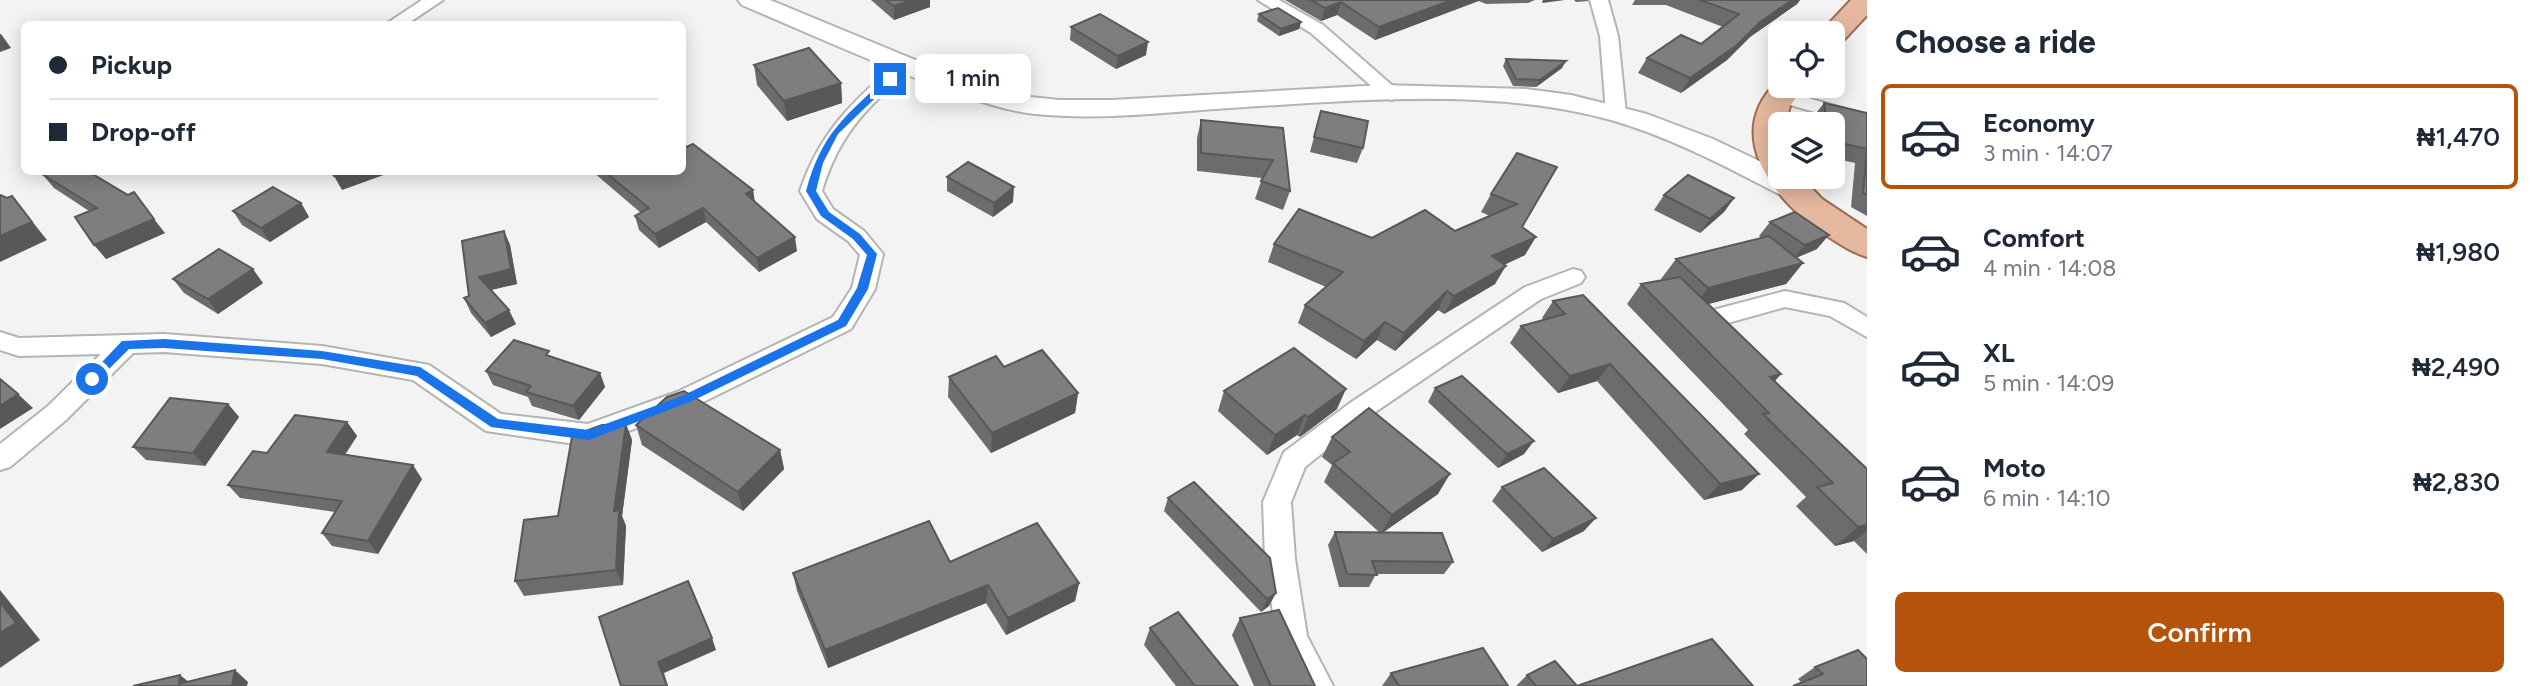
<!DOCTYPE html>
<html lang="en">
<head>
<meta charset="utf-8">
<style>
  :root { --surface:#fff; --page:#f6f6f7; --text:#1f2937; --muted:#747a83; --line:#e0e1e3; --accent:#b45309 }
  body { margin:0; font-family:Figtree,sans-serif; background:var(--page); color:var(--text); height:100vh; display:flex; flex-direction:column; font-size:26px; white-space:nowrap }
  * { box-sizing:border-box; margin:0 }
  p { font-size:23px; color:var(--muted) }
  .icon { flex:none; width:38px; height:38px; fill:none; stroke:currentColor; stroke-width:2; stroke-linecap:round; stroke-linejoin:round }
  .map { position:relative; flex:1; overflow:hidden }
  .details { display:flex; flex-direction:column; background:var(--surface); width:665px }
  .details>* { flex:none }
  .guide { position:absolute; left:21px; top:21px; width:665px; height:154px; border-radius:10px; box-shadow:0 4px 18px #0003; display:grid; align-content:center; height:154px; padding:0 28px; background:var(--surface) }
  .buttons { position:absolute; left:1768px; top:21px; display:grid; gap:14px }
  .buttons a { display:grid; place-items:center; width:77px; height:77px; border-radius:10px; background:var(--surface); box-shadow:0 4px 18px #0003; font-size:35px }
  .end { position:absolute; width:32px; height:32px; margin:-16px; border:9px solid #1a73e8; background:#fff; box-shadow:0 0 0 4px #fff }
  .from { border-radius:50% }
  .bubble { position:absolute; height:49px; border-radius:10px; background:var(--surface); box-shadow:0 4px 18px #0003; font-size:23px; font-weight:600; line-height:49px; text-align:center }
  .guide b { display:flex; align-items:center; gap:24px; height:66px; font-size:26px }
  .guide b+b { border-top:2px solid var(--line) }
  .guide i { width:18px; height:18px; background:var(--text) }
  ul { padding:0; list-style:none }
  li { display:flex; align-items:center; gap:21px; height:105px; margin:0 14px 10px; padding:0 14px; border:4px solid transparent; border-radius:10px }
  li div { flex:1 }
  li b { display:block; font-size:26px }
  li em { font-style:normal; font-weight:600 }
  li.active { border-color:var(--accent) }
  li>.icon { width:63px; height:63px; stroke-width:1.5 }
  h2 { padding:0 28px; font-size:32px; line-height:84px }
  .button { display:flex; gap:14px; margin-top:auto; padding:14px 28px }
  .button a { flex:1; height:80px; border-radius:10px; background:var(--accent); color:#fff; font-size:28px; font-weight:600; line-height:80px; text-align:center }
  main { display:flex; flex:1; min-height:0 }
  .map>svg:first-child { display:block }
</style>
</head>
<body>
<main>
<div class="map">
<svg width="1867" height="686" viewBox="0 0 1867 686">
  <rect width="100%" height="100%" fill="#f3f3f4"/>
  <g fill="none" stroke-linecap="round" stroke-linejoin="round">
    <g stroke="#b4b4b5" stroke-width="4">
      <g id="street">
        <polygon points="422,0 443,0 407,24 386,24"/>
        <polygon points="1258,0 1279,0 1323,25 1402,94 1392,100 1385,98 1311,33"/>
        <polygon points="1590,0 1608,0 1618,36 1626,113 1616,119 1606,113 1600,36"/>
        <path d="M905 60 914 66C905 79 890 88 878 99 850 126 833 154 822 191L833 209 864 231 883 254 875 289 851 329 695 406 589 446 486 431 413 380 322 364 164 352 133 353 66 420 10 467 0 470V444L48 406 101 354 19 356 0 350V332L19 338 164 334 322 346 429 365 501 414 588 424 677 392 833 317 852 288 860 255 848 241 817 219 800 191C820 132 852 102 898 62Z"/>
        <polygon points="1780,90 1867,115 1867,127 1773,100 1770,96 1773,92"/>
        <polygon points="1573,269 1581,271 1585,277 1581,283 1541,299 1368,417 1305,467 1291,502 1295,559 1307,636 1333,686 1300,686 1277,639 1265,559 1263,502 1284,452 1350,403 1525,287"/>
        <path d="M1785 291 1844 303 1867 317V337L1830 316 1785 307 1724 324 1730 333 1727 339C1711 344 1702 333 1694 320L1698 314Z"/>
      </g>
    </g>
    <g stroke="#b4b4b5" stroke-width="4">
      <path id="secondary" d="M738 0H770L925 64 1021 96 1059 100H1112L1383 85 1526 89 1571 95 1647 114 1713 139 1780 171V177C1791 177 1797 177 1803 187L1799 194 1789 196 1779 194C1725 166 1670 137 1611 120 1494 88 1365 100 1245 107 1175 111 1105 121 1035 114 999 110 965 96 931 84 867 60 805 32 742 5Z"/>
    </g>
    <g stroke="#9b6c50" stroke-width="4">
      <g id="primary">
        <polygon points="1851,0 1867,0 1867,15 1842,42 1832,44 1832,33 1820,33"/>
        <path d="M1780 79V86H1804L1790 106 1785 124H1780V177H1801L1822 199 1867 229V257C1851 252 1838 243 1824 234 1774 200 1720 133 1780 79Z"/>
      </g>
    </g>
    <use href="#street" fill="#fff" fill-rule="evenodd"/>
    <use href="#secondary" fill="#fff" fill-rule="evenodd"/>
    <use href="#primary" fill="#e5b99f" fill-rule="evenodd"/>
  </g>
  <g fill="#6c6c6e">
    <polygon points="871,0 930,0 930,7 894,20"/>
    <polygon points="1285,0 1535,0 1528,3 1486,4 1479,1 1375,40 1337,15 1321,21"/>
    <polygon points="1574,0 1588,0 1588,1 1576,2"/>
    <polygon points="1635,0 1800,0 1797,4 1750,37 1727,60 1681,93 1638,73 1647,58 1701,44 1723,27 1666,5 1632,5"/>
    <polygon points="1259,14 1301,22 1299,29 1279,36 1257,21"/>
    <polygon points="1071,27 1146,55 1116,69 1070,40"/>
    <polygon points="1506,59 1562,68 1536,87 1513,86 1503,66"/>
    <polygon points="754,65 841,83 842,103 787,121 757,85"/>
    <polygon points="1824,103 1867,113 1867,216 1851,207 1855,163 1832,158 1832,124 1814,124 1813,117"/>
    <polygon points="1321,111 1363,148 1357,163 1310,152"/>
    <polygon points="1201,120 1283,128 1290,191 1283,210 1255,199 1262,178 1197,171 1197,138"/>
    <polygon points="1517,153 1525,255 1504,265 1495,284 1444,314 1438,310 1395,351 1377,340 1356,359 1298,323 1305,305 1326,287 1268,262 1274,244 1372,238 1455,231 1490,216 1481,212 1491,194"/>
    <polygon points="593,172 682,172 753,190 755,202 797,251 759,272 706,222 659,248 639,230 635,216 641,213"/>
    <polygon points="42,174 165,233 106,259 89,211 54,188"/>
    <polygon points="947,177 1013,202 993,217 947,191"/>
    <polygon points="1664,195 1734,198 1724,212 1700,233 1654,210"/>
    <polygon points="301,203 309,217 270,242 242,225 233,211"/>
    <polygon points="1770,222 1817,249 1796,258 1803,263 1786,284 1708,304 1781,374 1775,381 1867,469 1867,554 1854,541 1835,546 1796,506 1806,497 1744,434 1748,430 1627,304 1641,284 1662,280 1661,279 1676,259 1761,238 1759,236"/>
    <polygon points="504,231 510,245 517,284 491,290 516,324 491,337 471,313 464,298 469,296"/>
    <polygon points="173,279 263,283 218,314 184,293"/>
    <polygon points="1553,301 1742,490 1704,500 1597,381 1558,393 1510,343 1521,326 1544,320 1542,318"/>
    <polygon points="551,357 600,373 605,387 579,420 532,406 528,397 493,385 486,371"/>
    <polygon points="1004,367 1078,393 1075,413 991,453 948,397 949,377"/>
    <polygon points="1435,388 1524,454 1498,468 1428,402"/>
    <polygon points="1224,391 1337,409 1300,437 1297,435 1267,455 1218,411"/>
    <polygon points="228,404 239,417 205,466 146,460 133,447"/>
    <polygon points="347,422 357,436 345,455 422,479 378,554 332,546 322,533 335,512 240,498 228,485 267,453"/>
    <polygon points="626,424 632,440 622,516 626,526 623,585 524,596 515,581 558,516 583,432"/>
    <polygon points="636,425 780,450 784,469 743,511 642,445"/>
    <polygon points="1332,437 1438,494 1383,532 1453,562 1444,574 1376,574 1369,587 1339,587 1328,545 1335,532 1379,532 1324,482 1332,465 1322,457"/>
    <polygon points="1502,487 1584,531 1542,552 1492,501"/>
    <polygon points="1168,498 1270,558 1269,606 1261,612 1164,511"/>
    <polygon points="793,573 1079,583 1075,601 1006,635 986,603 828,668 797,591"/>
    <polygon points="1240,618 1315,686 1254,686 1232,635"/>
    <polygon points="1150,628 1238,686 1176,686 1144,645"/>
    <polygon points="1867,659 1802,683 1798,679 1815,667"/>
    <polygon points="1391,673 1508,686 1382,686"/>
    <polygon points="1527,675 1577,686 1753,686 1516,686"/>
  </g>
  <g fill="#58585a">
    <polygon points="912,0 930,0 930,7 894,20 894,6"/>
    <polygon points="1452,0 1480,0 1375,40 1379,27"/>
    <polygon points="1543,0 1565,0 1542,3"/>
    <polygon points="1792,0 1800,0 1797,4 1750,37 1727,60 1681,93 1690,78 1760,22"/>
    <polygon points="1341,2 1337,15 1321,21 1325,8"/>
    <polygon points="1301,22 1299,29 1279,36 1281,29"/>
    <polygon points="0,34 1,34 11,48 0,52"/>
    <polygon points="1148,42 1146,55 1116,69 1118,56"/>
    <polygon points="1566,61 1562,68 1536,87 1540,80"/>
    <polygon points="841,83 842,103 787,121 784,101"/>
    <polygon points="346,172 392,172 342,190 334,176"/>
    <polygon points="1014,187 1013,202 993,217 994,203"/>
    <polygon points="753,190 755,205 746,194"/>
    <polygon points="12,196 47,240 0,262 0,236"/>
    <polygon points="1734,198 1724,212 1700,233 1710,219"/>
    <polygon points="301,203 309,217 270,242 261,228"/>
    <polygon points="703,208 706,222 659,248 655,234"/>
    <polygon points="154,219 165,233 106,259 94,245"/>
    <polygon points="504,231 510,245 517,284 486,291 479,277"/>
    <polygon points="1829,235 1817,249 1793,259 1805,245"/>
    <polygon points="795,237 797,251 759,272 757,258"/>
    <polygon points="1536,237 1525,255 1482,275 1492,256"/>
    <polygon points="1803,263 1786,284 1693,308 1708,288"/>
    <polygon points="1506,266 1495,284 1444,314 1454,296"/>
    <polygon points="253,269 263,283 218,314 208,299"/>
    <polygon points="1447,291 1438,310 1395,351 1404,333"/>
    <polygon points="509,310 516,324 491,337 485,323"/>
    <polygon points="1385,322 1377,340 1356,359 1364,341"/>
    <polygon points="1610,364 1597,381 1558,393 1570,376"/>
    <polygon points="600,373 605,387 579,420 573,406"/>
    <polygon points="1781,374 1762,395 1770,377"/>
    <polygon points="1346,389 1337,409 1300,437 1308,417"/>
    <polygon points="1078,393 1075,413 991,453 992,433"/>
    <polygon points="18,394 33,408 0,429 0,406"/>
    <polygon points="228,404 239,417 205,466 193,453"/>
    <polygon points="1305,415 1297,435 1267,455 1275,435"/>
    <polygon points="347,422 357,436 337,466 327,452"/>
    <polygon points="626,424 632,440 622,516 626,526 623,585 616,570 614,511"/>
    <polygon points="1534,441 1524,454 1498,468 1507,454"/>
    <polygon points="780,450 784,469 743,511 738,492"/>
    <polygon points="413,465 422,479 378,554 368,541"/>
    <polygon points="1450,474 1438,494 1381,534 1392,515"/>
    <polygon points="1759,474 1742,490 1704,500 1720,484"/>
    <polygon points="1596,518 1584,531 1542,552 1553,539"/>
    <polygon points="1867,525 1867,531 1854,541 1835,546 1858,527"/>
    <polygon points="1079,583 1075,601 1006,635 1008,618"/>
    <polygon points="988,585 986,603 828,668 825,650"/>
    <polygon points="0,590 40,640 0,668"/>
    <polygon points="1276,593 1269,606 1261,612 1267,599"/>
    <polygon points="712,638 716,650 664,673 668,686 667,686 658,662"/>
    <polygon points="235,670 248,682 247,686 232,686"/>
    <polygon points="180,675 194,686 179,684"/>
  </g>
  <g fill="#7e7e80" stroke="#58585a" stroke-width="2">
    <polygon points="886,0 912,0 894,6"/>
    <polygon points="1311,0 1452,0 1379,27 1341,2 1325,8"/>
    <polygon points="1700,0 1792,0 1760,22 1737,45 1690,78 1647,58 1681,35 1701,44 1739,14"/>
    <polygon points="1278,8 1301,22 1281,29 1259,14"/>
    <polygon points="1100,14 1148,42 1118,56 1071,27"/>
    <polygon points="809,48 841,83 784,101 754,65"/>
    <polygon points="1506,59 1566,61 1540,80 1516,79"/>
    <polygon points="1824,103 1867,113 1867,195 1863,193 1867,149 1832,141 1832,124 1827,124"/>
    <polygon points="1321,111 1368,121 1363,148 1314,137"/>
    <polygon points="1201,120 1283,128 1290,191 1261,181 1273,160 1201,153"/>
    <polygon points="693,144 753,190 746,194 795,237 757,258 703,208 655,234 635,216 649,208 605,172 682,172 682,149"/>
    <polygon points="1517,153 1557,167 1522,227 1536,237 1492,256 1506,266 1454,296 1447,291 1404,333 1385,322 1364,341 1305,305 1343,272 1274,244 1299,209 1372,238 1425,210 1455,231 1517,204 1491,194"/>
    <polygon points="968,162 1014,187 994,203 947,177"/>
    <polygon points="47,172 89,172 128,195 134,192 154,219 94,245 75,217 97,208 42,174"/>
    <polygon points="332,172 346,172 334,176"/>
    <polygon points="1688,175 1734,198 1710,219 1664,195"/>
    <polygon points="273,187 301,203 261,228 233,211"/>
    <polygon points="0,195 7,198 12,196 32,222 0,236"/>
    <polygon points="1795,212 1829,235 1805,245 1770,222"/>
    <polygon points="504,231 511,269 479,277 509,310 485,323 464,298 469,296 462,241"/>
    <polygon points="1769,236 1803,263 1708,288 1676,259"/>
    <polygon points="219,249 253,269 208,299 173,279"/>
    <polygon points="1680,277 1781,374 1770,377 1867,469 1867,525 1858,527 1817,487 1833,483 1763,414 1769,413 1641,284"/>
    <polygon points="1583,295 1759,474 1720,484 1610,364 1570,376 1521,326 1565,314 1553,301"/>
    <polygon points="514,340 549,351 546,355 600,373 573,406 526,392 531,386 486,371"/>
    <polygon points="1294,348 1346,389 1308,417 1305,415 1275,435 1224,391"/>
    <polygon points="1042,350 1078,393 992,433 949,377 996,356 1004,367"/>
    <polygon points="1462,376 1534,441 1507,454 1435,388"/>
    <polygon points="0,379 18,394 0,406"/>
    <polygon points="684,391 780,450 738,492 636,425 667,397"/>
    <polygon points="170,398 228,404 193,453 133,447"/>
    <polygon points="1369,408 1450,474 1392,515 1333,463 1350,452 1332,437"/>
    <polygon points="295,415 347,422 327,452 413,465 368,541 322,533 342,501 228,485 253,451 267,453"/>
    <polygon points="626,424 614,511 619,510 616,570 515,581 524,520 558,516 573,431 583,432 602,425"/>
    <polygon points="1544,468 1596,518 1553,539 1502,487"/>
    <polygon points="1194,482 1270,558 1276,593 1267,599 1168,498"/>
    <polygon points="929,521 950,562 1037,523 1079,583 1008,618 988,585 825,650 793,573"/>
    <polygon points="1335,532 1442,533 1453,562 1372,561 1377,575 1347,574"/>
    <polygon points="688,581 712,638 658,662 667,686 621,686 599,617"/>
    <polygon points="0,602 16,623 0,633"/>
    <polygon points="1279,610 1315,686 1271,686 1240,618"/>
    <polygon points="1178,612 1238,686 1195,686 1150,628"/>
    <polygon points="1712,639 1753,686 1536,686 1527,675 1555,661 1577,686"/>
    <polygon points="1483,648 1508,686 1399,686 1391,673"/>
    <polygon points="1858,650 1867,659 1867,686 1793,686 1823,674 1815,667"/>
    <polygon points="235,670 232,686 133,686 180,675 179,684"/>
  </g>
  <path fill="#1a73e8" d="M887 77 895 79 838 134 823 163 816 191 829 212 860 234 877 254 868 289 846 326 690 402 589 440 491 427 417 376 322 359 164 348 129 349 96 382 92 383 86 379 122 341 164 339 322 351 420 367 498 419 589 430 682 396 838 320 857 288 867 255 853 239 821 216 806 191C822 132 845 117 887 77Z"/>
</svg>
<div class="buttons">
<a><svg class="icon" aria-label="locate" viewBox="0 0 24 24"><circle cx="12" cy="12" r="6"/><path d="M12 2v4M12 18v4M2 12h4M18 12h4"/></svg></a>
<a><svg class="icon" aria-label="layers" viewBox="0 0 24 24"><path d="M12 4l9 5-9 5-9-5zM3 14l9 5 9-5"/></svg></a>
</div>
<i class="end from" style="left:92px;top:379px"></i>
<i class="end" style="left:890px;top:79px"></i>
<div class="bubble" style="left:915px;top:54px;width:116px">1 min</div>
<div class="guide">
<b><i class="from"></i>Pickup</b>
<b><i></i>Drop-off</b>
</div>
</div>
<section class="details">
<h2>Choose a ride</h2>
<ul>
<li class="active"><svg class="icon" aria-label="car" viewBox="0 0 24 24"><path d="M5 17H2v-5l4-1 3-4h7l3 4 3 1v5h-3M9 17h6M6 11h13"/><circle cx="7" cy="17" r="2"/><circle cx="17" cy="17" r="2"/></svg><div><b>Economy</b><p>3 min · 14:07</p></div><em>₦1,470</em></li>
<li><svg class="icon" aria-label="car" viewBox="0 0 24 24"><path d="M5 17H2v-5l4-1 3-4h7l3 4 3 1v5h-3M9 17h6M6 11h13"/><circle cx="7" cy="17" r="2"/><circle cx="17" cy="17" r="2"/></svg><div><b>Comfort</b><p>4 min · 14:08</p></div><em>₦1,980</em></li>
<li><svg class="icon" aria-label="car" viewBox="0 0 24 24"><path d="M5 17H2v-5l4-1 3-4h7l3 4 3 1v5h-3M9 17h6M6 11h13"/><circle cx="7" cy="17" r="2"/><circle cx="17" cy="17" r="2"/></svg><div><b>XL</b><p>5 min · 14:09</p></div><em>₦2,490</em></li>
<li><svg class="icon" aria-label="car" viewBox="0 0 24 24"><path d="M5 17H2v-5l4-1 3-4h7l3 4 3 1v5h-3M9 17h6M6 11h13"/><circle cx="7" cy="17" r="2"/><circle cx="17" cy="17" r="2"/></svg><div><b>Moto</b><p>6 min · 14:10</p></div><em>₦2,830</em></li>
</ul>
<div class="button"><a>Confirm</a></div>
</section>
</main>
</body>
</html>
